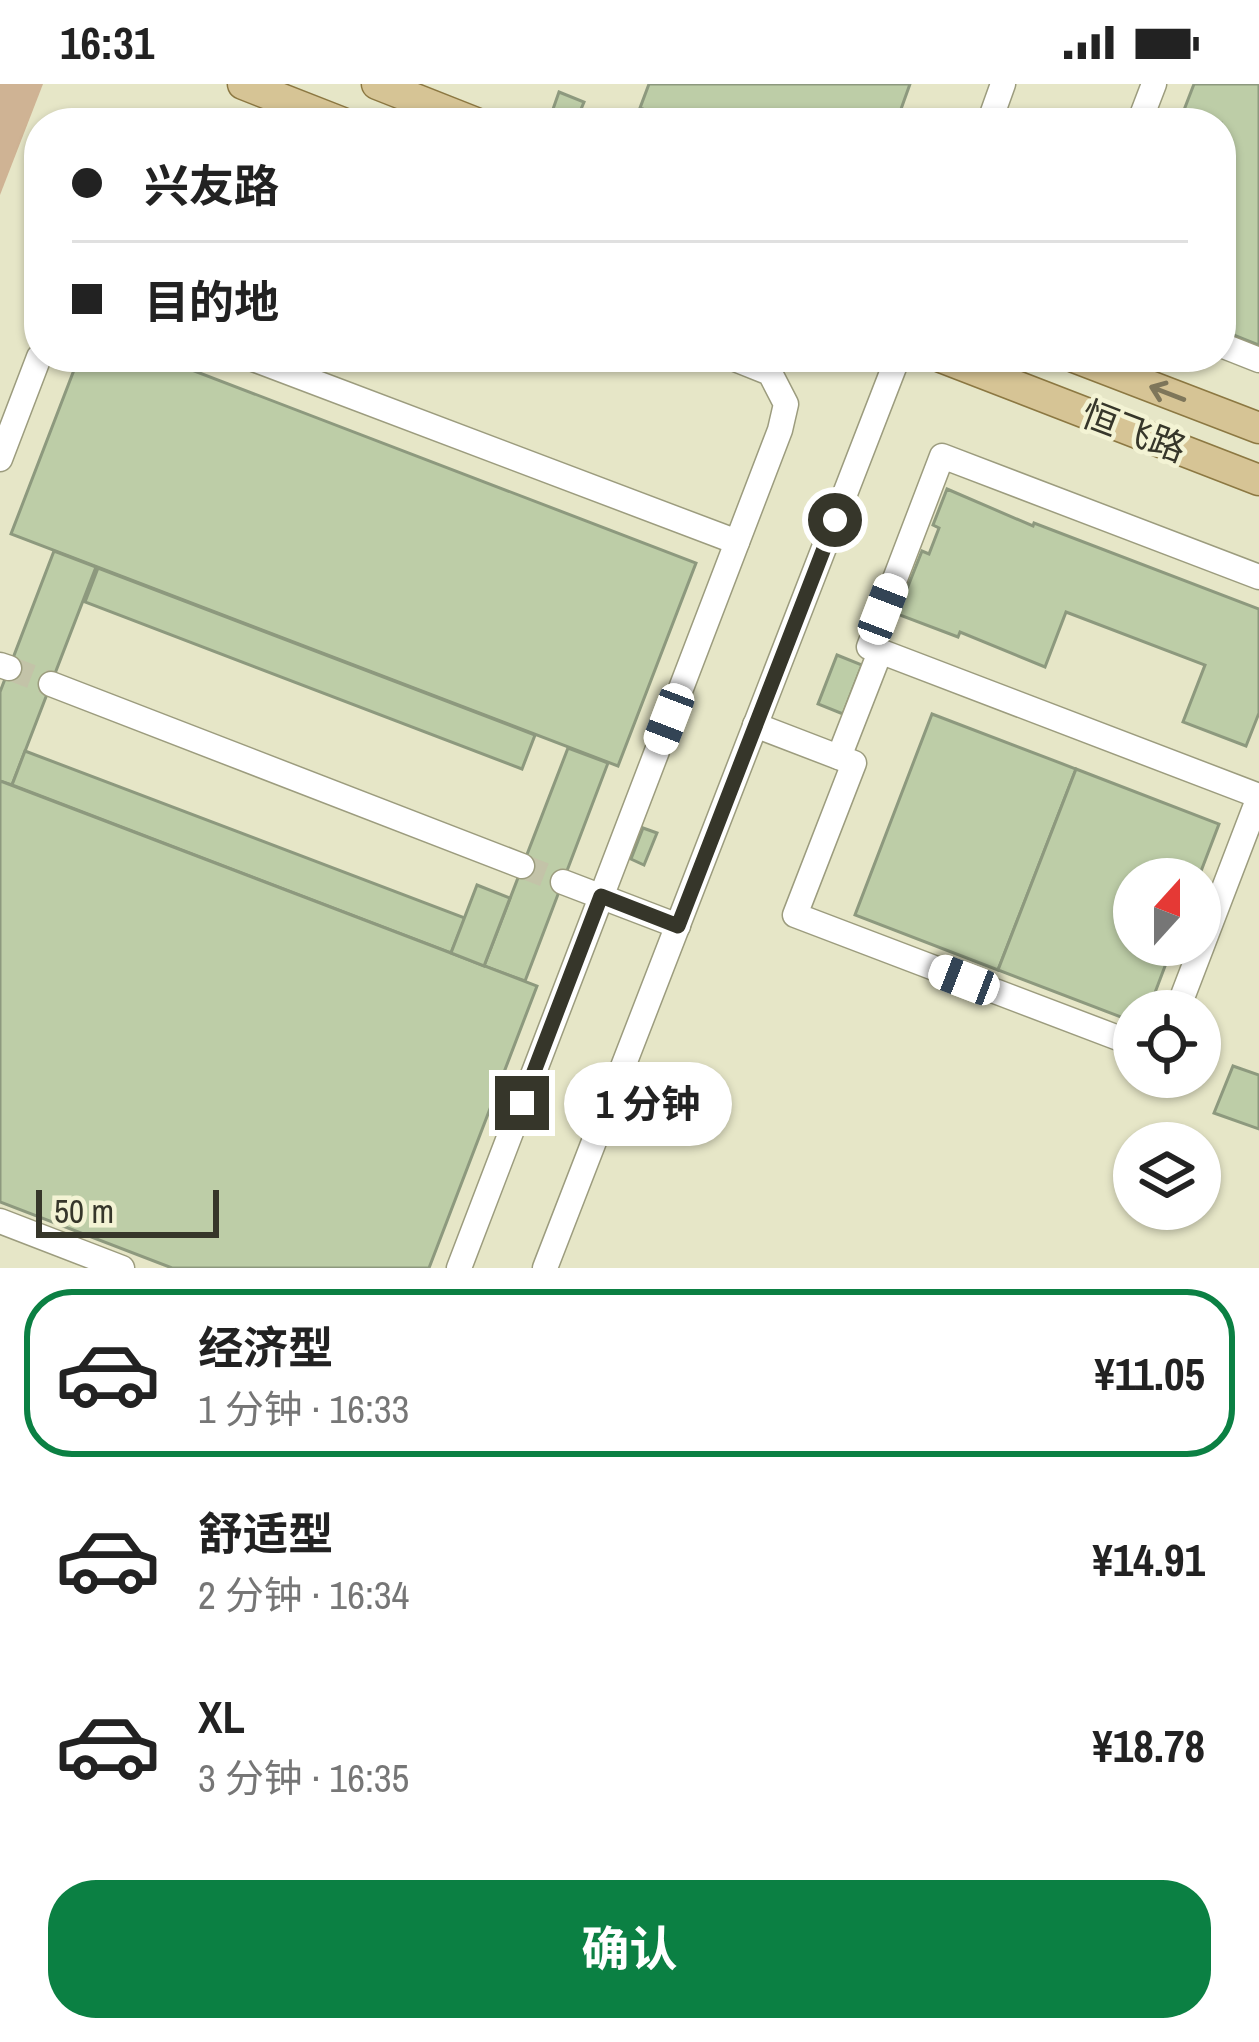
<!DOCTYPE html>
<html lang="zh">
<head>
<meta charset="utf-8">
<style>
  :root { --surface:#fff; --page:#f6f6f6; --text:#222; --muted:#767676; --line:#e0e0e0; --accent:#0b8043 }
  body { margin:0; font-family:"Archivo Narrow","Noto Sans SC",sans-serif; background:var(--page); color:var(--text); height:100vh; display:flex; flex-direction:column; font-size:45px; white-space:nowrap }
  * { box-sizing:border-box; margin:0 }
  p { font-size:39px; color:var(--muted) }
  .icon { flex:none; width:66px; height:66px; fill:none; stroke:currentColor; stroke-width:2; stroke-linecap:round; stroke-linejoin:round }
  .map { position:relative; height:1184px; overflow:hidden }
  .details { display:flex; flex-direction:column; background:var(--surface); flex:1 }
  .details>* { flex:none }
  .guide { position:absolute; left:24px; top:24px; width:1212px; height:264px; border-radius:48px; box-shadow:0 3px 9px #0004; display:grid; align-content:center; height:264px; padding:0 48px; background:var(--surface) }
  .needle { width:78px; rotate:21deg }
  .buttons { position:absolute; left:1113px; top:774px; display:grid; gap:24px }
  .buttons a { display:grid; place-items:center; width:108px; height:108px; border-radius:50%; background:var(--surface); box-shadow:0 3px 9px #0004; font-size:60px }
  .scale { position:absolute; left:36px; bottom:30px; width:183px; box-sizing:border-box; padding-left:12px; border:6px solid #36362a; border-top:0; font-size:33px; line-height:42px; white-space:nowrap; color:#36362a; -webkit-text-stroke:9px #f3f3d4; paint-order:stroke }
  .end { position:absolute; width:54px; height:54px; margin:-27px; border:15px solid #36362a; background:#fff; box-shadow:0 0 0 6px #fff }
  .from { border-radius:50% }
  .bubble { position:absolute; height:84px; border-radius:42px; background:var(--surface); box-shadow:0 3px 9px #0004; font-size:39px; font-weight:700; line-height:84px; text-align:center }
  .car { position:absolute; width:36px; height:72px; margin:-36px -18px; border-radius:15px; box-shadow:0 0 9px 3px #0007; background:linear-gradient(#fff 24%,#345 0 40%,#fff 0 76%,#345 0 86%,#fff 0) }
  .guide b { display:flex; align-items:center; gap:42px; height:114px; font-size:45px }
  .guide b+b { border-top:3px solid var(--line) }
  .guide i { width:30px; height:30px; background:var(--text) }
  ul { padding:21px 0 0; list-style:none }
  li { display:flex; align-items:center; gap:36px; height:168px; margin:0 24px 18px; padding:0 24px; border:6px solid transparent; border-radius:48px }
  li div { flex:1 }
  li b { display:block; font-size:45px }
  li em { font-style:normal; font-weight:700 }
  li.selected { border-color:var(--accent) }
  li>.icon { width:108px; height:108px; stroke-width:1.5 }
  .action { display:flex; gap:24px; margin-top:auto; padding:24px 48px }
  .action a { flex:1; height:138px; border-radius:48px; background:var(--accent); color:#fff; font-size:48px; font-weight:700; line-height:138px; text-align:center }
  .status { display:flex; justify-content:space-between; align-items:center; height:84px; padding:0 60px; background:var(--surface); direction:ltr }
  .status svg { height:33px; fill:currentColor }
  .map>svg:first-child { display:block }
</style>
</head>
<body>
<div class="status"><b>16:31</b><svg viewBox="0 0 49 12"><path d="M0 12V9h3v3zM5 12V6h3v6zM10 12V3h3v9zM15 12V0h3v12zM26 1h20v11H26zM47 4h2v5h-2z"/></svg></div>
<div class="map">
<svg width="1259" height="1184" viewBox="0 0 1259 1184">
  <rect width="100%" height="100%" fill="#e6e6c7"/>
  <polygon fill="#cfb394" points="0,0 43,0 0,111"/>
  <g fill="#bdcda7" stroke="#8d997e" stroke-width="3">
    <polygon points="649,0 910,0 896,39 679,39 640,24"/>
    <polygon points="1194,0 1259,0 1259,261 1221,246 1221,39 1179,39"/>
    <polygon points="559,8 584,18 576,37 552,28"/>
    <polygon points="79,273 158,273 696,479 618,682 11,450"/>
    <polygon points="947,405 1033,442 1034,439 1259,525 1259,629 1246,662 1183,638 1205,581 1066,528 1045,583 960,548 958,553 897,530 922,467 929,470 939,444 933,441"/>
    <polygon points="54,467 96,483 12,701 0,697 0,608"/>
    <polygon points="98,484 535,651 522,685 85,518"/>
    <polygon points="837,571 862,581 843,630 818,620"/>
    <polygon points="932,630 1076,685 998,886 855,831"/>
    <polygon points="568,664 608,679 525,897 484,882"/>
    <polygon points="25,667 465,834 451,869 12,701"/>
    <polygon points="1076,685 1219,740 1198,795 1134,795 1134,861 1173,861 1148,927 1134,927 1134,938 998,886"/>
    <polygon points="0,697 537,902 429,1184 172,1184 0,1118"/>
    <polygon points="643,744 657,749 644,781 631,775"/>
    <polygon points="477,801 510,814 484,882 451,869"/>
    <polygon points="1233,982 1259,991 1259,1045 1214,1029"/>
  </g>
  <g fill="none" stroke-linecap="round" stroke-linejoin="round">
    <g stroke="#c3c3a8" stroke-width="24" stroke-dasharray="24 12" stroke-linecap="butt">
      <polyline points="9,584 51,600"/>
      <polyline points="522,782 563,798"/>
    </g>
    <g stroke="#9c9c7e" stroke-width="27">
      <g id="minor">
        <polyline points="989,39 1003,0"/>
        <polyline points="1139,39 1154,0"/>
        <polyline points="1221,261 1259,276"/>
        <polyline points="248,273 737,458"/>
        <polyline points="0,375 39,273"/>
        <polyline points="1259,493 942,372 869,563 1259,712"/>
        <polyline points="0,581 9,584"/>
        <polyline points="51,600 522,782"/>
        <polyline points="755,641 854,679 795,831 1134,960"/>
        <polyline points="839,673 880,568"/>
        <polyline points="563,798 678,842"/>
        <polyline points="1177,927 1259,713"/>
        <polyline points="0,1137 122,1184"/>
        <polyline points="459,1184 780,346 786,320 770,289 730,273"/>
        <polyline points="545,1184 898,273"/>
      </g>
    </g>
    <g stroke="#8c7842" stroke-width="33">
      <g id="major">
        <polyline points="243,0 343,39"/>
        <polyline points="377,0 476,39"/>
        <polyline points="941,273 1259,396"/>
        <polyline points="1074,273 1259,344"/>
      </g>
    </g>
    <use href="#minor" stroke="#fff" stroke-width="24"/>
    <use href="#major" stroke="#d6c495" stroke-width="30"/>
  </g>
  <defs><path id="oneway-shaft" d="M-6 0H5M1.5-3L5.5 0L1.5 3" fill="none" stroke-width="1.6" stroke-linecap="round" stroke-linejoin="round" transform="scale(3)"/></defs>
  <use stroke="#7e765a" href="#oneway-shaft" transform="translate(1167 309) rotate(-159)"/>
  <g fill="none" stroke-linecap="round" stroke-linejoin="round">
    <polyline stroke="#36362a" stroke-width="15" points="522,1019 601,812 678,842 835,436"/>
  </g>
  <g text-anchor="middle" stroke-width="9" stroke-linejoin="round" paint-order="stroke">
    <g font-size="36" fill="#36362a" stroke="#f3f3d4">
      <text transform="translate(1134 347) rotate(21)" y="13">恒飞路</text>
    </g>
  </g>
</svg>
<div class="buttons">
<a><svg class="needle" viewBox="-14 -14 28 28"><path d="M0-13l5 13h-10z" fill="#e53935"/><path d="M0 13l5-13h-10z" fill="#767676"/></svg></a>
<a><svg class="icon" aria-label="locate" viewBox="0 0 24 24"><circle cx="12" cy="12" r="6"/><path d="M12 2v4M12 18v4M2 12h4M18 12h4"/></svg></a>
<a><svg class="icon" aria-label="layers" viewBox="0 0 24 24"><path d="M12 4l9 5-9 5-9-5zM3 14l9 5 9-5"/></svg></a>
</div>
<div class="scale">50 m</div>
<i class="end from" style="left:835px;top:436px"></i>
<i class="end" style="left:522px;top:1019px"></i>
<div class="bubble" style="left:564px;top:978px;width:168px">1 分钟</div>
<i class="car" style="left:883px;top:525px;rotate:21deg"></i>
<i class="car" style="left:669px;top:635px;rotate:201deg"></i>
<i class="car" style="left:964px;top:896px;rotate:291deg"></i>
<div class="guide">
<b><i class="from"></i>兴友路</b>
<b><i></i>目的地</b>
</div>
</div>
<section class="details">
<ul>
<li class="selected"><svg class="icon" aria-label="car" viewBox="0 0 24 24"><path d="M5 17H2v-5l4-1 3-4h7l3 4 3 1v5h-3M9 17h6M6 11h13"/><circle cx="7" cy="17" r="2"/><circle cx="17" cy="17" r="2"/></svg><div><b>经济型</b><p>1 分钟 · 16:33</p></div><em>¥11.05</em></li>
<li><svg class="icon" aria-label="car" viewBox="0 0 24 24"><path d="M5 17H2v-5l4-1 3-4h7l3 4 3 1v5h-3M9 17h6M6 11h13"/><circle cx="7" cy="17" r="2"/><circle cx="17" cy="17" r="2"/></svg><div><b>舒适型</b><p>2 分钟 · 16:34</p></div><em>¥14.91</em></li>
<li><svg class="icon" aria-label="car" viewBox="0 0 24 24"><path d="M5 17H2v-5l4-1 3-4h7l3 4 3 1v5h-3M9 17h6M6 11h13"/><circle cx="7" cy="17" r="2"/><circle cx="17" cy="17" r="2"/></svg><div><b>XL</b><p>3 分钟 · 16:35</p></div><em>¥18.78</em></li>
</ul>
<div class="action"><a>确认</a></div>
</section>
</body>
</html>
